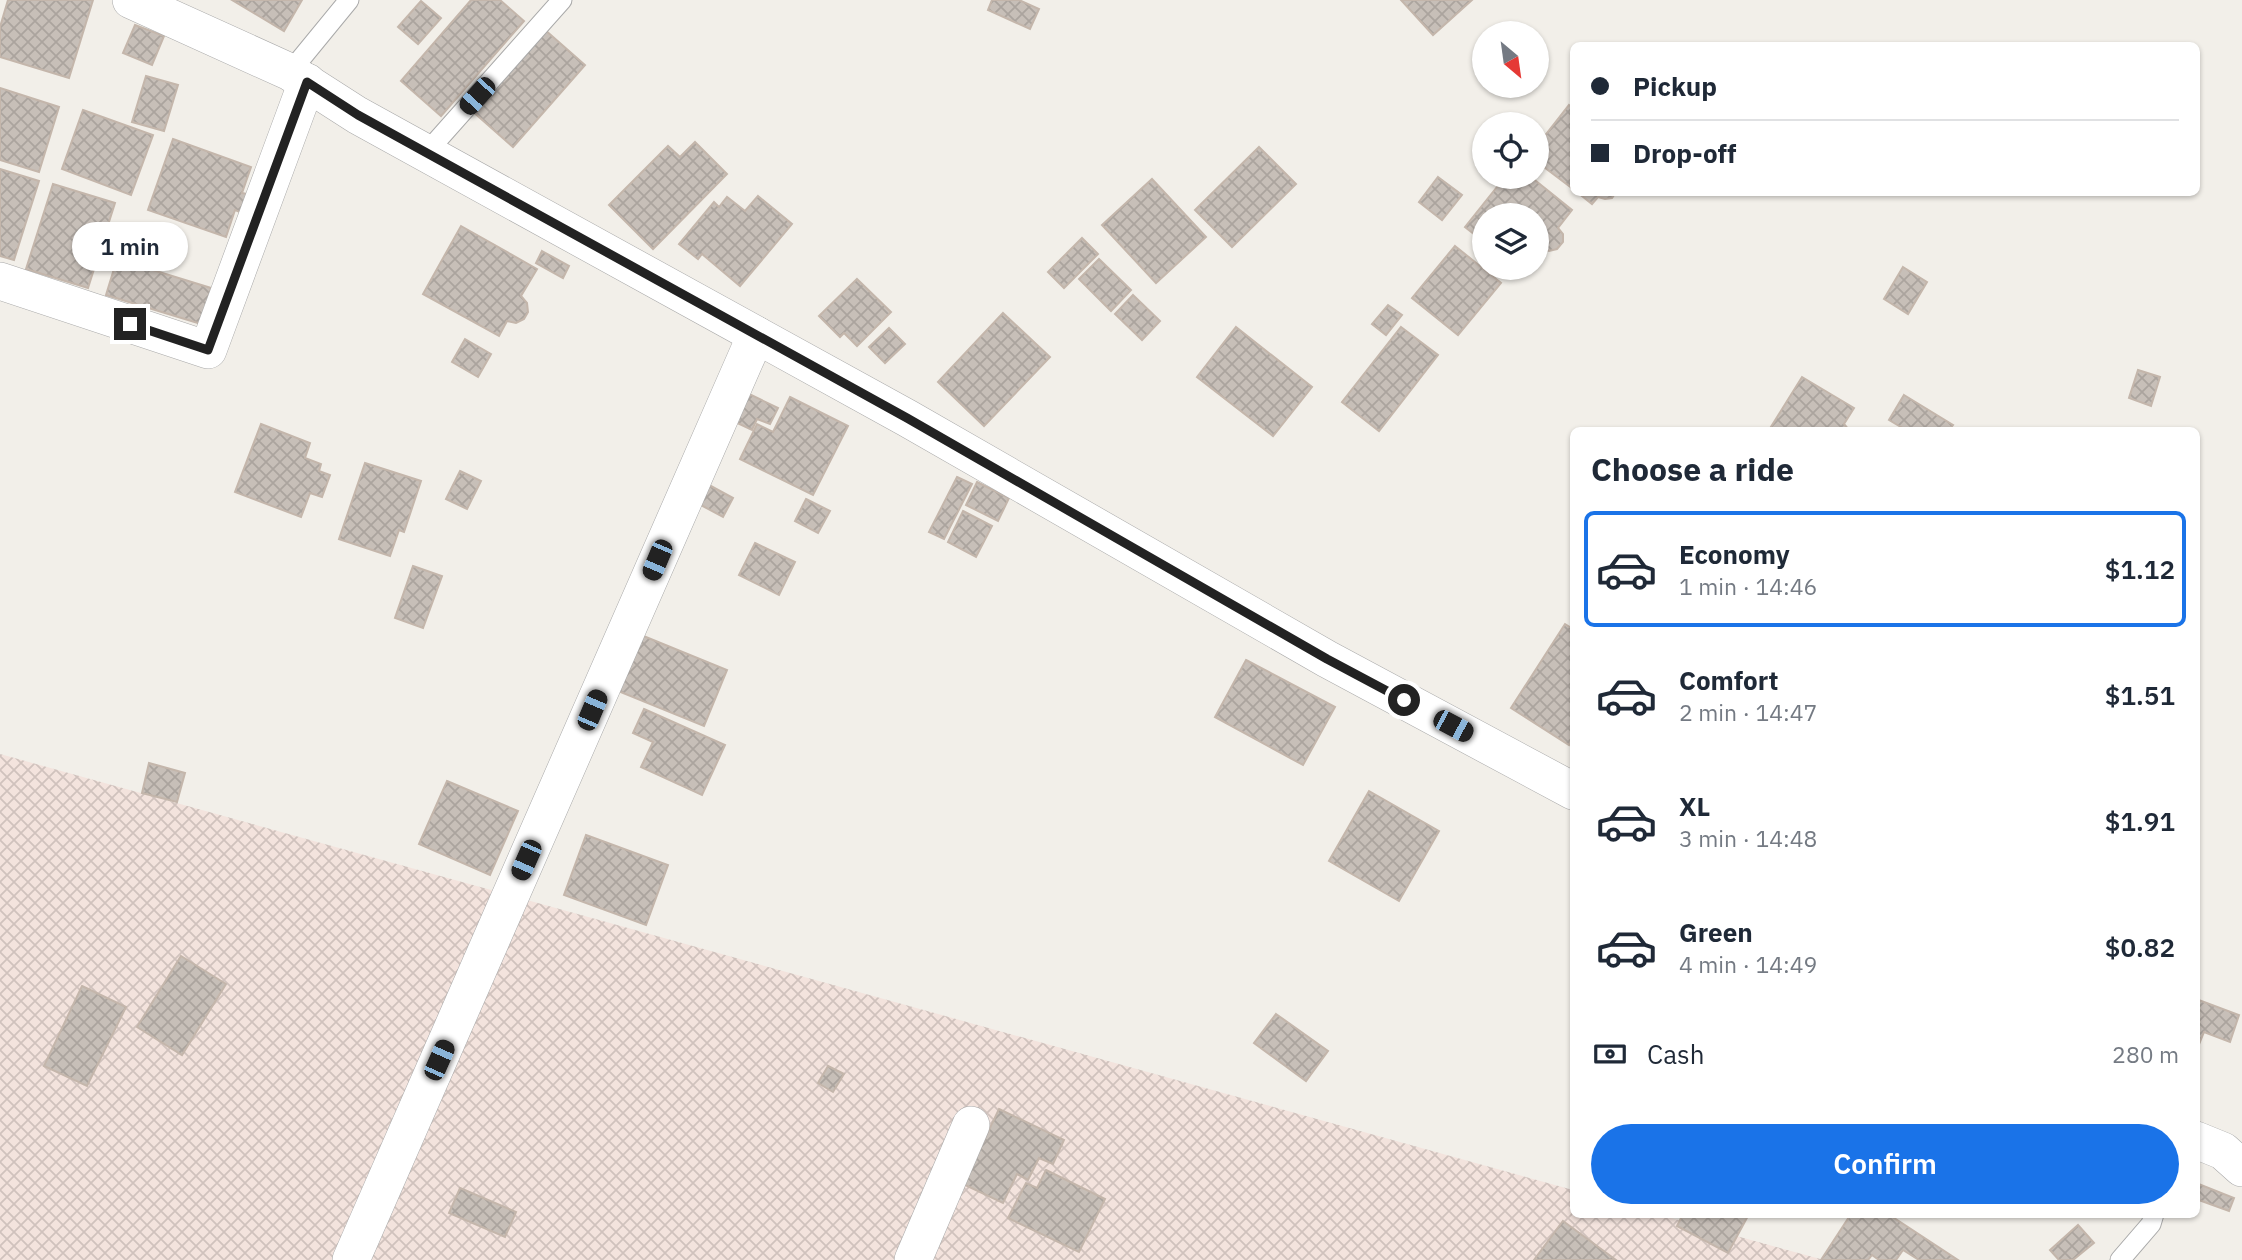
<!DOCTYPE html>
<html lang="en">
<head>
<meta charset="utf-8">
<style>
  :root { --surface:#fff; --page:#f6f6f7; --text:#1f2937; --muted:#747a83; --line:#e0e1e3; --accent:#1a73e8 }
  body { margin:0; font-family:"IBM Plex Sans",sans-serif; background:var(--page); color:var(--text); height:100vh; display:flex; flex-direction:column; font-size:26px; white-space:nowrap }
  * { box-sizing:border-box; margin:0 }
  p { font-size:23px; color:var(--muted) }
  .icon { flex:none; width:38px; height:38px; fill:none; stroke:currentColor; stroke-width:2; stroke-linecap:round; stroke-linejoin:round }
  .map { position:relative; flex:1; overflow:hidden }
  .drawer { position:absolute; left:1570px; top:427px; width:630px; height:791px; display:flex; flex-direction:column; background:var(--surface); border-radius:10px; box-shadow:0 2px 5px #0004 }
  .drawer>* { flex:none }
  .guide { position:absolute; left:1570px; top:42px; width:630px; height:154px; border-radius:10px; box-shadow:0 2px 5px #0004; display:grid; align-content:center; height:154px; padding:0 21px; background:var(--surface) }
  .needle { width:46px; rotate:151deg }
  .buttons { position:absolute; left:1472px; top:21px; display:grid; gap:14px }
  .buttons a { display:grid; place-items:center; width:77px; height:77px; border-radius:50%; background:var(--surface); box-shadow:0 2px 5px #0004; font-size:35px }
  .end { position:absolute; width:32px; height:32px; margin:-16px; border:9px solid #222; background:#fff; box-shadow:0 0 0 4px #fff }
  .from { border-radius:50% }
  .bubble { position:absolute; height:49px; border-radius:24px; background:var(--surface); box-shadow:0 2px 5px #0004; font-size:23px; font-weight:600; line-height:49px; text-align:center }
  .car { position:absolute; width:21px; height:42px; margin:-21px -10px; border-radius:9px; box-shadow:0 0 5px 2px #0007; background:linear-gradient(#222 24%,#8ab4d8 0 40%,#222 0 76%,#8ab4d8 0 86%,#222 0) }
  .guide b { display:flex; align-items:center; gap:24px; height:66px; font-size:26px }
  .guide b+b { border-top:2px solid var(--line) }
  .guide i { width:18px; height:18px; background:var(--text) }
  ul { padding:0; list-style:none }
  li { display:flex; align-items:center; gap:21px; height:116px; margin:0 14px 10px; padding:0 7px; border:4px solid transparent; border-radius:10px }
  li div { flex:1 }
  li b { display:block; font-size:26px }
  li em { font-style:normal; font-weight:600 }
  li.active { border-color:var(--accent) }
  li>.icon { width:63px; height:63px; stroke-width:1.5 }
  h2 { padding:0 21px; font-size:32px; line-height:84px }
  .pay { display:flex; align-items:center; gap:18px; height:77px; padding:0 21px; font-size:26px }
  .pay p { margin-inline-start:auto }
  .primary-button { display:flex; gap:14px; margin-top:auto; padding:14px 21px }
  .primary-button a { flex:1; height:80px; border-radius:42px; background:var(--accent); color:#fff; font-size:28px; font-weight:600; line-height:80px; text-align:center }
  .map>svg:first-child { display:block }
</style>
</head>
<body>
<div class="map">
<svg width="2242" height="1260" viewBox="0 0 2242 1260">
  <defs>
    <pattern id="military-cross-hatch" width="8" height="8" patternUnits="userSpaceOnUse" patternTransform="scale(1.75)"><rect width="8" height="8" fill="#f3e3dd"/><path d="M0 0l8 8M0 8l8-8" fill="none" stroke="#d0c2bd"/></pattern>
    <pattern id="building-cross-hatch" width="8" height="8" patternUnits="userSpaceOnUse" patternTransform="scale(1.75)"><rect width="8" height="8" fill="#c7bfb8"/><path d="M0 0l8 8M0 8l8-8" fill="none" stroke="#aba49e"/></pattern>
  </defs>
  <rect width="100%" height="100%" fill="#f2efe9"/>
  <polygon fill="url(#military-cross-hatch)" points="0,754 1573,1190 1573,1214 1660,1215 1824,1260 0,1260"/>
  <g fill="url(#building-cross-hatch)" stroke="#c4b6ab" stroke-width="2">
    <polygon points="8,0 93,0 69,78 0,57 0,27"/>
    <polygon points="232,0 302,0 284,31"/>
    <polygon points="471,0 500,0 524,21 441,116 401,81"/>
    <polygon points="992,0 1019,0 1039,9 1030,29 988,10"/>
    <polygon points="1401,0 1472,0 1433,35"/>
    <polygon points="421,1 441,18 418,44 398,27"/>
    <polygon points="135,25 164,36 152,65 123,53"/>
    <polygon points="544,29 585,65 513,147 472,111"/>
    <polygon points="146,76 178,85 164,131 132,122"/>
    <polygon points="0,88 59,107 39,172 0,160"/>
    <polygon points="1569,105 1573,108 1573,189 1536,161 1536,147"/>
    <polygon points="83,110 153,135 131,195 62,169"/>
    <polygon points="173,139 251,167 242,193 247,194 240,212 235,210 226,237 148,210"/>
    <polygon points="695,142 727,174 653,249 609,205 668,146 680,157"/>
    <polygon points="1259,147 1296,184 1232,247 1195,210"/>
    <polygon points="0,169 39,181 14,260 0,256"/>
    <polygon points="1438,177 1462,195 1442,220 1419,202"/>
    <polygon points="1505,177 1531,177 1572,210 1558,228 1563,234 1563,242 1557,249 1549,251 1541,248 1536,254 1536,215 1484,215 1484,242 1465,227"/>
    <polygon points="1152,179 1206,237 1156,283 1102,225"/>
    <polygon points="53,184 115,203 88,288 26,269"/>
    <polygon points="1577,192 1616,192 1612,198 1605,199 1598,197 1592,204"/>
    <polygon points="758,196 792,224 740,286 702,254 698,259 679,244 714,202 719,207 727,197 745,211"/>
    <polygon points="461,226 537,269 521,296 527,303 528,312 524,319 516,323 507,321 499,336 423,294"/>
    <polygon points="1082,238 1098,254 1064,288 1048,272"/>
    <polygon points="1455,246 1501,283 1458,335 1412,298"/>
    <polygon points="542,251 569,266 563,278 536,263"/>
    <polygon points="117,259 211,288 201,324 106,295"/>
    <polygon points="1099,259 1131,290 1111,311 1079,279"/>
    <polygon points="1903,267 1927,282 1908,314 1884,299"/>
    <polygon points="857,279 891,312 857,346 844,333 840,337 819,316"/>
    <polygon points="1133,295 1160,321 1142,340 1115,314"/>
    <polygon points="1388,305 1402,315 1386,335 1372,324"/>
    <polygon points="1003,313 1050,357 984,426 938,382"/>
    <polygon points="1236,327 1312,387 1273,436 1197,377"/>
    <polygon points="1401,327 1438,355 1379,431 1342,402"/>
    <polygon points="889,328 905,344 885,363 869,347"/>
    <polygon points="465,339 491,354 478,377 452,362"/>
    <polygon points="2138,370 2160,377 2151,406 2129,398"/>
    <polygon points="1802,377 1854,408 1844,424 1849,430 1769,430"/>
    <polygon points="747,393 778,408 770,424 757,419 752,430 733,421"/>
    <polygon points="1904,395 1953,425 1949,430 1906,430 1889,420"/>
    <polygon points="790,397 848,426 813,495 740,459 757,424 773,432"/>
    <polygon points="261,424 310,443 305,458 321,464 319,471 330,475 322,497 310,493 301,517 235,492"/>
    <polygon points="365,463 421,481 404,532 399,530 390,556 339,539"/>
    <polygon points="460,471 481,481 467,509 446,499"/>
    <polygon points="957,477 972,484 944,539 929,532"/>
    <polygon points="977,482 1009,498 998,521 966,505"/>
    <polygon points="709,485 733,498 723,517 699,504"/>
    <polygon points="806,499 830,511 818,533 795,521"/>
    <polygon points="963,511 992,526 976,557 948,542"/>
    <polygon points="755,543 795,562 779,595 739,575"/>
    <polygon points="413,566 442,576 423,628 395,618"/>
    <polygon points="1565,624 1573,629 1573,738 1569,745 1511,708"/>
    <polygon points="641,635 727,670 704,726 618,691"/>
    <polygon points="1246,660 1335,707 1303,765 1215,717"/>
    <polygon points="644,709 725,745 702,795 641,767 653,742 633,733"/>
    <polygon points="149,763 185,773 177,802 142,793"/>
    <polygon points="447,781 518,811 490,875 419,844"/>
    <polygon points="1369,791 1439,831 1399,901 1329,861"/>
    <polygon points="586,835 668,865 646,925 564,895"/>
    <polygon points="181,956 226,984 182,1055 137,1027"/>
    <polygon points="82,986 126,1007 87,1086 44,1066"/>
    <polygon points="2196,999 2239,1015 2230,1042 2204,1032 2196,1052"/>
    <polygon points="1276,1014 1328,1051 1306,1081 1254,1043"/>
    <polygon points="828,1066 844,1074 833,1092 818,1083"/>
    <polygon points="999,1109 1064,1140 1053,1164 1039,1158 1028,1180 1017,1174 1003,1203 963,1184"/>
    <polygon points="1046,1170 1105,1199 1079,1252 1008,1218 1026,1183 1037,1188"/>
    <polygon points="2196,1183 2234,1198 2229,1211 2196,1199"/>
    <polygon points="460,1188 516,1212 505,1237 449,1213"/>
    <polygon points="1683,1214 1749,1214 1728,1253 1677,1226"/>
    <polygon points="1851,1214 1888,1214 1958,1260 1919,1260 1903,1250 1896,1260 1879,1260 1872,1255 1868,1260 1821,1260"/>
    <polygon points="1563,1221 1616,1260 1534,1260"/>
    <polygon points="2078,1225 2094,1243 2073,1260 2059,1260 2050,1250"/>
  </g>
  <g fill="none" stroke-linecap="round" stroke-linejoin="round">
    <g stroke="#a9a9a9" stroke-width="21">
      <g id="lane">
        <polyline points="290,72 349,0"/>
        <polyline points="426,153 562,0"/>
        <polyline points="2120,1260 2151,1224 2154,1214"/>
      </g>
    </g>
    <g stroke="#a9a9a9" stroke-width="38">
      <g id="street">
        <polyline points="131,0 290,72 357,115 907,418 1327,659 1573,791"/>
        <polyline points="0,281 208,350 307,82"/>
        <polyline points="2196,1140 2223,1151 2242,1168"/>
        <polyline points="351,1260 756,335"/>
        <polyline points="913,1260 971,1125"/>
      </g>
    </g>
    <use href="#lane" stroke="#fff" stroke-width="19"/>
    <use href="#street" stroke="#fff" stroke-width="37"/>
  </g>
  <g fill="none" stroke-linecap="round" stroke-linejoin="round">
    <polyline stroke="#222" stroke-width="9" points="130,324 208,350 307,82 358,115 907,418 1327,659 1404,700"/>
  </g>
</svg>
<div class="buttons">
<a><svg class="needle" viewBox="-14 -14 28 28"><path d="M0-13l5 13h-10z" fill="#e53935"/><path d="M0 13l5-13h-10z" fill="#747a83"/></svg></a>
<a><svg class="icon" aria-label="locate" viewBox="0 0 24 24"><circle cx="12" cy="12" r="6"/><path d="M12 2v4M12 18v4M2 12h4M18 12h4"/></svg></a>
<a><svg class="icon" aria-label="layers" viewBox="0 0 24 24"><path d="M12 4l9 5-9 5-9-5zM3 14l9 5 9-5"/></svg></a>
</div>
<i class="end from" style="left:1404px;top:700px"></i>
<i class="end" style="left:130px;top:324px"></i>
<div class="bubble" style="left:72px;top:222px;width:116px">1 min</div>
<i class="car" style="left:477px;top:96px;rotate:222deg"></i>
<i class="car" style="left:657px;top:560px;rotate:203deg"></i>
<i class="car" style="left:592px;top:710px;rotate:23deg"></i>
<i class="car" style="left:1453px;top:726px;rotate:118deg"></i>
<i class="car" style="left:526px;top:860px;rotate:204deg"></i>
<i class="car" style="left:439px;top:1060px;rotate:24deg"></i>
<div class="guide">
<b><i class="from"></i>Pickup</b>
<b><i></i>Drop-off</b>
</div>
<section class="drawer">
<h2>Choose a ride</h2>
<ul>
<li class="active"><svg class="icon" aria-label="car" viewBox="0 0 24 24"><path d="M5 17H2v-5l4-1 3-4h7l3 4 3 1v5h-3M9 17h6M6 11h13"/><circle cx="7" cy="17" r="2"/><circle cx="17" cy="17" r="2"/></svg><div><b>Economy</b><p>1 min · 14:46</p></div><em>$1.12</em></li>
<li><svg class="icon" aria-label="car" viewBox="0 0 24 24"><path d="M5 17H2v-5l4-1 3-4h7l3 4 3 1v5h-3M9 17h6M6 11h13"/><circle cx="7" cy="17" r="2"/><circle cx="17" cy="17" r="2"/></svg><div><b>Comfort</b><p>2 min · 14:47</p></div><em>$1.51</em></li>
<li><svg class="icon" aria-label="car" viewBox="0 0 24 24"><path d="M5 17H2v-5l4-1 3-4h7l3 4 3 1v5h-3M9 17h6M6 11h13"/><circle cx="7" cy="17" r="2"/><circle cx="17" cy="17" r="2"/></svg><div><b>XL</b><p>3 min · 14:48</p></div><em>$1.91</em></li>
<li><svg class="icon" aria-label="car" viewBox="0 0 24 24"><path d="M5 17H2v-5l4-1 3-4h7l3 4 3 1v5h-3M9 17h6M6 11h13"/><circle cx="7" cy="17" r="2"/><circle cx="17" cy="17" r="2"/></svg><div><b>Green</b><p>4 min · 14:49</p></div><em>$0.82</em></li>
</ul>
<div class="pay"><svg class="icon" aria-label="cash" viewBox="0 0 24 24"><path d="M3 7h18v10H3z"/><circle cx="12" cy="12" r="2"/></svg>Cash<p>280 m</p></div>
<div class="primary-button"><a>Confirm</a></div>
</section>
</div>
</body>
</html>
